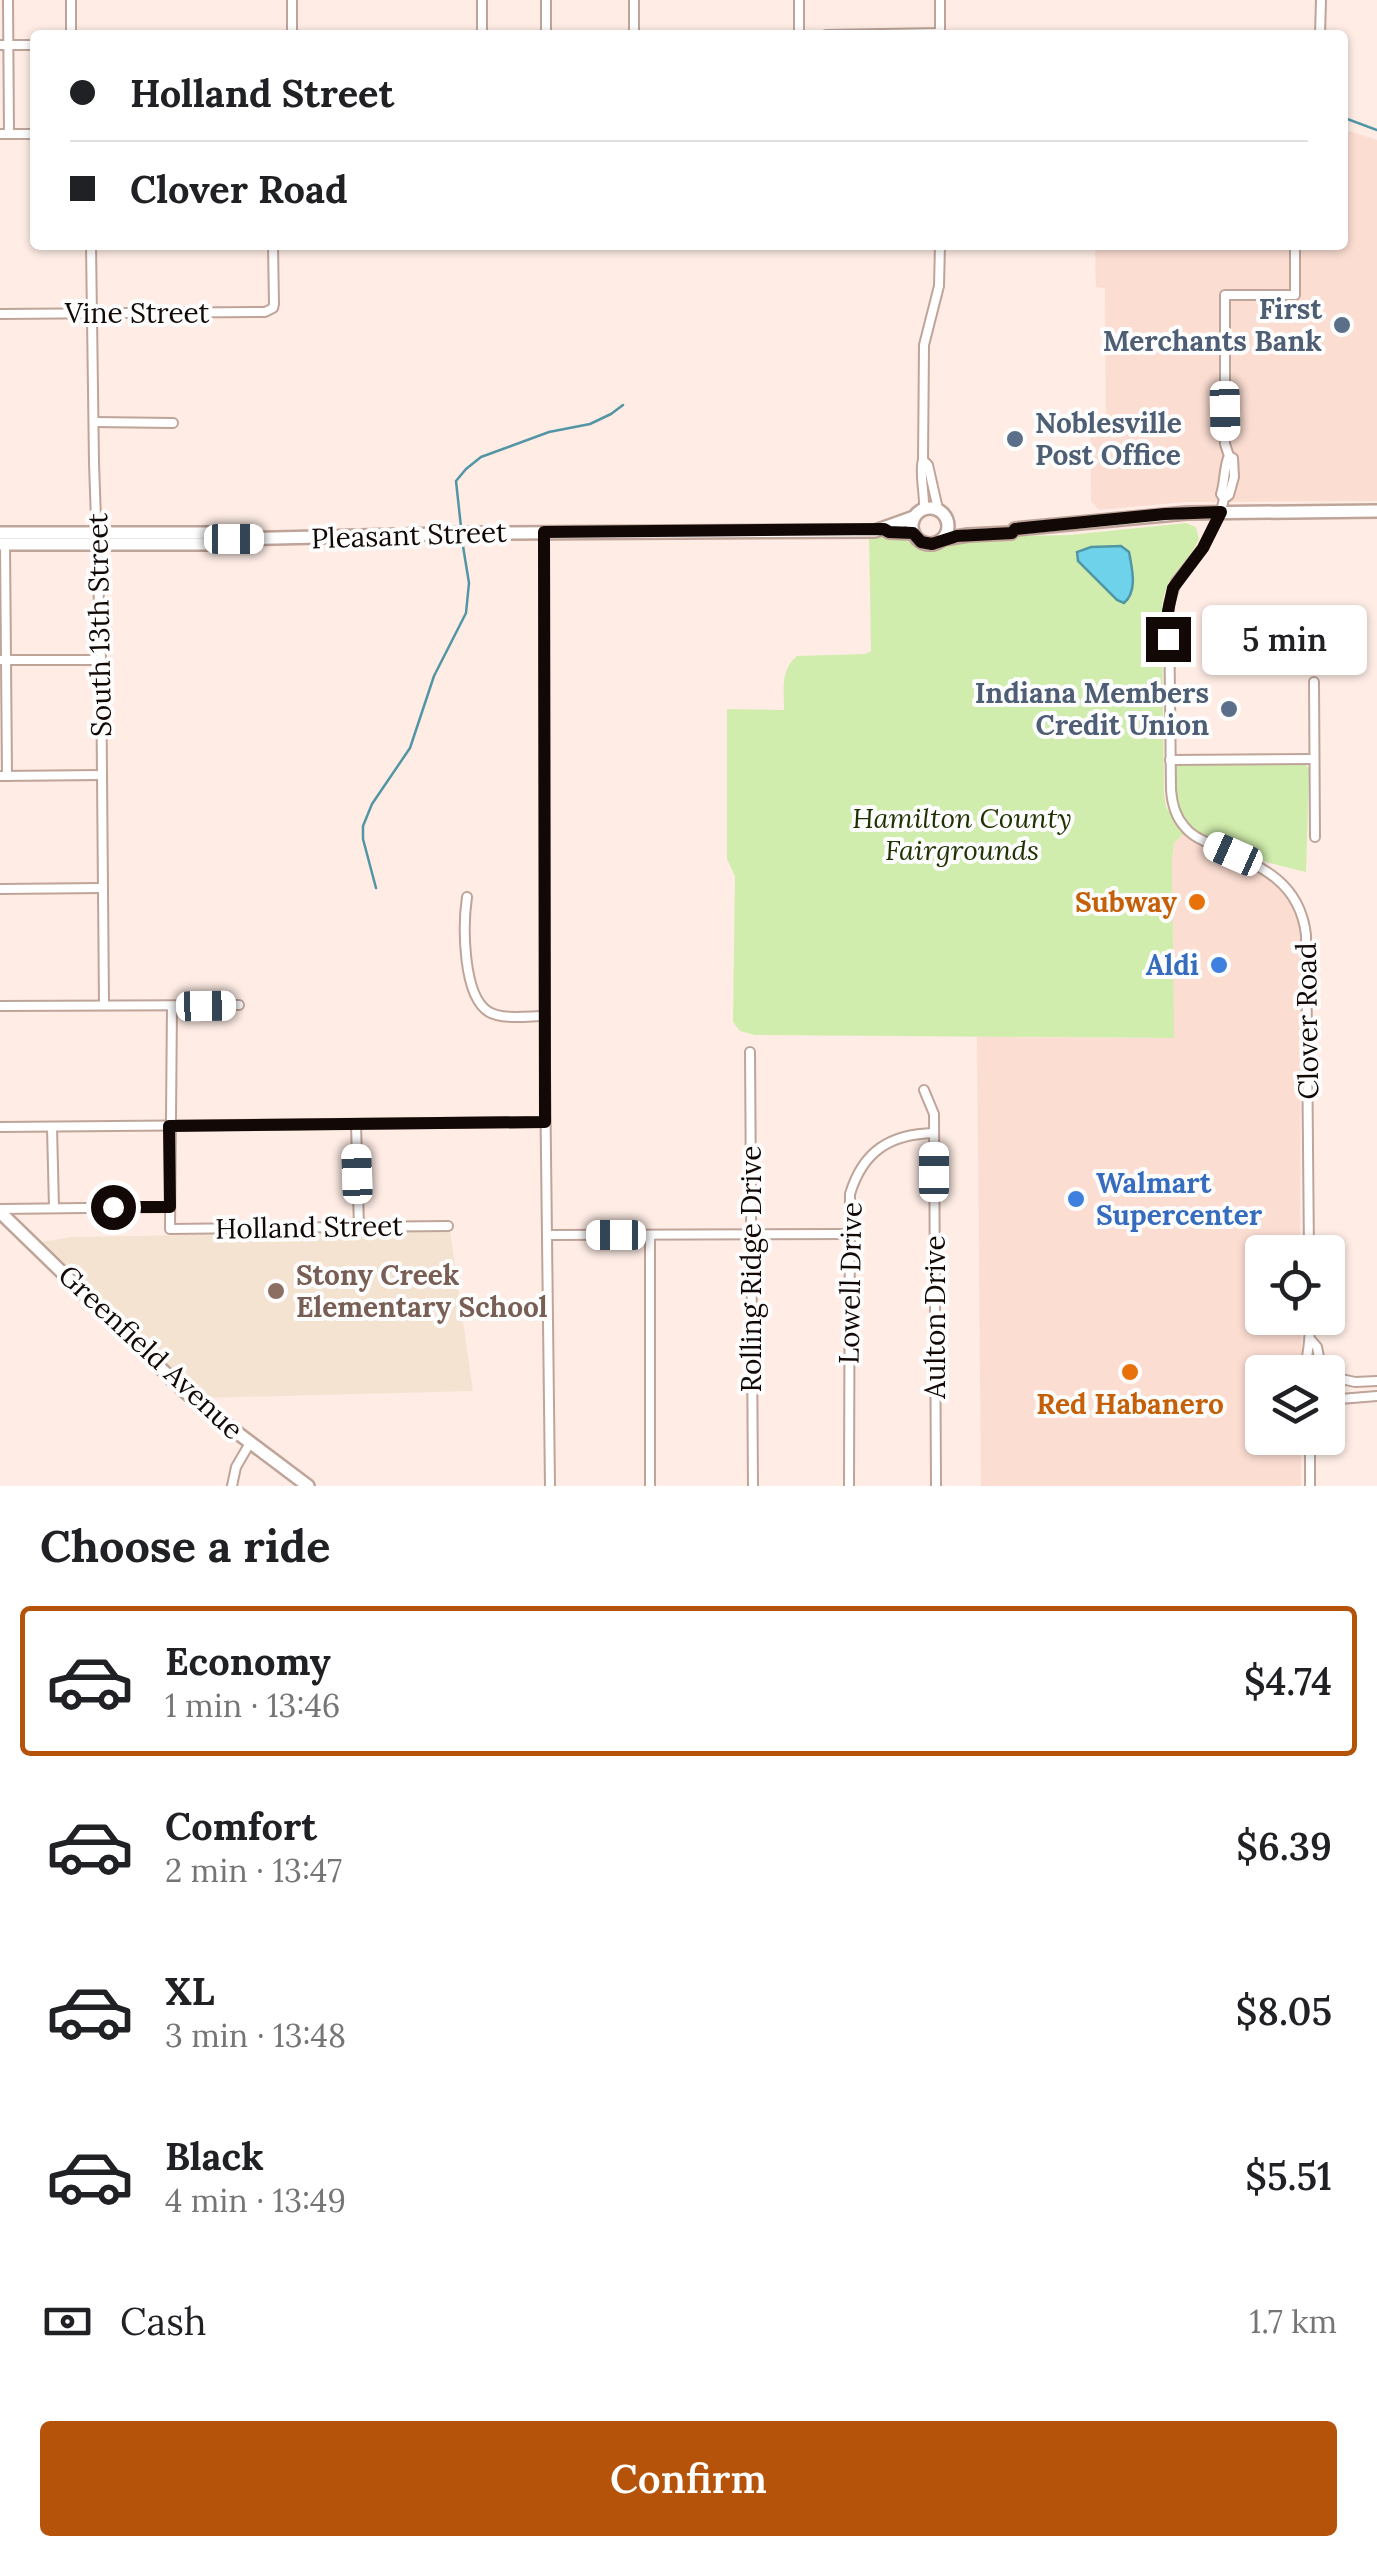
<!DOCTYPE html>
<html lang="en">
<head>
<meta charset="utf-8">
<style>
  :root { --surface:#fff; --page:#f6f6f6; --text:#202124; --muted:#757577; --line:#e0e0e0; --accent:#b45309 }
  body { margin:0; font-family:Lora,serif; background:var(--page); color:var(--text); height:100vh; display:flex; flex-direction:column; font-size:38px; white-space:nowrap }
  * { box-sizing:border-box; margin:0 }
  p { font-size:32px; color:var(--muted) }
  .icon { flex:none; width:55px; height:55px; fill:none; stroke:currentColor; stroke-width:2; stroke-linecap:round; stroke-linejoin:round }
  .map { position:relative; height:1486px; overflow:hidden }
  .panel { display:flex; flex-direction:column; background:var(--surface); flex:1 }
  .panel>* { flex:none }
  .banner { position:absolute; left:30px; top:30px; width:1318px; height:220px; border-radius:10px; box-shadow:0 2px 8px #0004; display:grid; align-content:center; height:220px; padding:0 40px; background:var(--surface) }
  .tools { position:absolute; left:1245px; top:1235px; display:grid; gap:20px }
  .tools a { display:grid; place-items:center; width:100px; height:100px; border-radius:10px; background:var(--surface); box-shadow:0 2px 8px #0004; font-size:50px }
  .end { position:absolute; width:45px; height:45px; margin:-22px; border:12px solid #120906; background:#fff; box-shadow:0 0 0 5px #fff }
  .from { border-radius:50% }
  .bubble { position:absolute; height:70px; border-radius:10px; background:var(--surface); box-shadow:0 2px 8px #0004; font-size:32px; font-weight:600; line-height:70px; text-align:center }
  .car { position:absolute; width:30px; height:60px; margin:-30px -15px; border-radius:12px; box-shadow:0 0 8px 2px #0007; background:linear-gradient(#fff 24%,#345 0 40%,#fff 0 76%,#345 0 86%,#fff 0) }
  .banner b { display:flex; align-items:center; gap:35px; height:95px; font-size:38px }
  .banner b+b { border-top:2px solid var(--line) }
  .banner i { width:25px; height:25px; background:var(--text) }
  ul { padding:0; list-style:none }
  li { display:flex; align-items:center; gap:30px; height:150px; margin:0 20px 15px; padding:0 20px; border:5px solid transparent; border-radius:10px }
  li div { flex:1 }
  li b { display:block; font-size:38px }
  li em { font-style:normal; font-weight:600 }
  li.on { border-color:var(--accent) }
  li>.icon { width:90px; height:90px; stroke-width:1.5 }
  h2 { padding:0 40px; font-size:45px; line-height:120px }
  .pay { display:flex; align-items:center; gap:25px; height:110px; padding:0 40px; font-size:38px }
  .pay p { margin-inline-start:auto }
  .primary-button { display:flex; gap:20px; margin-top:auto; padding:20px 40px }
  .primary-button a { flex:1; height:115px; border-radius:10px; background:var(--accent); color:#fff; font-size:40px; font-weight:600; line-height:115px; text-align:center }
  .map>svg:first-child { display:block }
</style>
</head>
<body>
<div class="map">
<svg width="1377" height="1486" viewBox="0 0 1377 1486">
  <rect width="100%" height="100%" fill="#feece5"/>
  <g fill="#fbddd2">
    <polygon points="1343,129 1377,140 1377,501 1185,502 1099,510 1091,501 1090,435 1106,435 1105,288 1096,287 1095,245 1342,245"/>
    <polygon points="1184,833 1195,842 1266,875 1285,891 1295,909 1301,928 1300,1252 1262,1252 1262,1318 1301,1318 1302,1356 1296,1372 1262,1372 1262,1438 1301,1438 1301,1486 981,1486 977,1037 1173,1038 1172,860 1174,843 1179,836"/>
  </g>
  <polygon fill="#f5e3d2" points="450,1231 473,1391 202,1398 192,1392 145,1340 41,1242 72,1237"/>
  <g fill="#d1edad">
    <path d="M1186 523 1196 527 1199 539C1186 568 1164 573 1162 610L1164 794 1166 807 1184 833 1174 843 1172 860 1174 1038 755 1035 740 1031 733 1022 735 876 727 859V709L784 710C784 690 780 670 797 656L865 654 871 651 869 537 905 536 927 547 937 546 963 537 1070 535Z"/>
    <path d="M1178 764 1306 765 1309 769 1306 872C1267 862 1178 845 1174 795 1173 783 1171 774 1178 764Z"/>
  </g>
  <path fill="#6ed2ea" stroke="#5296a6" stroke-width="2.5" d="M1121 546 1129 552C1132 569 1138 591 1124 603L1117 600 1078 561 1077 552 1091 547Z"/>
  <g fill="none" stroke-linecap="round" stroke-linejoin="round">
    <g stroke="#5296a6" stroke-width="2.5">
      <polyline points="1342,117 1377,130"/>
      <polyline points="461,527 456,481 466,469 481,457 549,432 590,424 611,414 623,405"/>
      <polyline points="376,888 363,839 363,826 372,804 410,748 434,676 466,613 469,583 462,540"/>
    </g>
    <g stroke="#bfa499" stroke-width="12">
      <g id="street">
        <polyline points="8,0 9,134"/>
        <polyline points="71,0 71,35"/>
        <polyline points="292,0 292,35"/>
        <polyline points="482,0 482,35"/>
        <polyline points="634,0 634,35"/>
        <polyline points="799,0 799,35"/>
        <polyline points="546,35 546,0"/>
        <polyline points="826,35 940,33"/>
        <polyline points="940,35 940,0"/>
        <polyline points="1320,35 1321,0"/>
        <polyline points="0,45 35,45"/>
        <polyline points="0,134 35,134"/>
        <polyline points="91,245 94,463 101,660 104,1005"/>
        <polyline points="0,314 265,312 273,308 274,304 273,245"/>
        <polyline points="94,422 173,423"/>
        <polyline points="1229,456 1225,444 1225,295 1295,295 1295,245"/>
        <polyline points="923,460 928,465 938,509"/>
        <path d="M1224 499 1221 494C1225 483 1224 464 1229 456L1233 458 1234 477 1229 495 1224 499 1221 511 1203 548 1176 582 1169 604 1171 790C1172 803 1175 816 1184 826 1192 837 1205 841 1217 847 1261 866 1300 882 1306 935L1309 1252"/>
        <path d="M924 509C925 494 919 472 923 460L924 345 939 286 940 245"/>
        <polyline points="544,532 545,1071 550,1486"/>
        <polyline points="5,544 7,776"/>
        <polyline points="0,660 101,660"/>
        <polyline points="1314,682 1315,837"/>
        <polyline points="1170,760 1314,759"/>
        <polyline points="0,776 102,775"/>
        <polyline points="0,889 103,888"/>
        <path d="M467 897C463 924 462 996 489 1012 503 1020 528 1016 545 1016"/>
        <polyline points="0,1006 239,1005"/>
        <polyline points="172,1006 170,1229 448,1226"/>
        <polyline points="750,1052 753,1486"/>
        <polyline points="924,1090 934,1114 936,1486"/>
        <polyline points="356,1124 359,1227"/>
        <polyline points="0,1127 545,1122"/>
        <polyline points="52,1127 54,1208"/>
        <polyline points="0,1209 170,1207"/>
        <polyline points="548,1235 848,1234"/>
        <polyline points="650,1235 650,1486"/>
        <polyline points="1310,1339 1317,1347 1322,1372"/>
        <path d="M1303 1372C1309 1355 1310 1336 1310 1318"/>
        <polyline points="1328,1376 1355,1382 1377,1381"/>
        <polyline points="1328,1378 1332,1390 1328,1401"/>
        <polyline points="1328,1400 1377,1396"/>
        <polyline points="232,1486 236,1467 250,1443"/>
        <path d="M849 1486 850 1194C863 1151 890 1134 934 1133"/>
        <polyline points="1310,1486 1310,1438"/>
      </g>
    </g>
    <g stroke="#bfa499" stroke-width="16">
      <g id="secondary">
        <circle cx="930" cy="526" r="18"/>
        <polyline points="884,529 889,532 913,533"/>
        <polyline points="0,533 217,533 223,534 234,539"/>
        <polyline points="943,539 968,535 1011,533 1015,529 1187,513 1377,511"/>
        <polyline points="0,544 223,544 234,539 486,533 875,531 914,517"/>
        <polyline points="0,1212 183,1390 211,1413 308,1486"/>
      </g>
    </g>
    <use href="#street" stroke="#fff" stroke-width="8"/>
    <use href="#secondary" stroke="#fff" stroke-width="11"/>
  </g>
  <g fill="none" stroke-linecap="round" stroke-linejoin="round">
    <polyline stroke="#120906" stroke-width="12" points="113,1207 170,1207 169,1126 545,1122 544,532 884,529 889,532 913,533 921,542 932,544 957,536 1012,533 1015,529 1165,514 1221,512 1203,548 1173,588 1168,611 1168,639"/>
  </g>
  <g fill="#5c6f8a" stroke="#fdfdfd" stroke-width="4">
    <circle cx="1342" cy="325" r="10"/>
    <circle cx="1015" cy="439" r="10"/>
    <circle cx="1229" cy="709" r="10"/>
  </g>
  <g fill="#e8710a" stroke="#fdfdfd" stroke-width="4">
    <circle cx="1197" cy="902" r="10"/>
    <circle cx="1130" cy="1372" r="10"/>
  </g>
  <g fill="#3f7fe0" stroke="#fdfdfd" stroke-width="4">
    <circle cx="1219" cy="965" r="10"/>
    <circle cx="1076" cy="1199" r="10"/>
  </g>
  <circle fill="#8d6e63" stroke="#fdfdfd" stroke-width="4" cx="276" cy="1291" r="10"/>
  <g text-anchor="middle" stroke-width="8" stroke-linejoin="round" paint-order="stroke">
    <g font-size="28" font-weight="bold" fill="#4e5e75" stroke="#fdfdfd" text-anchor="end">
      <text x="1322" y="319">First<tspan x="1322" dy="32">Merchants Bank</tspan></text>
      <text x="1035" y="433" text-anchor="start">Noblesville<tspan x="1035" dy="32">Post Office</tspan></text>
      <text x="1209" y="703">Indiana Members<tspan x="1209" dy="32">Credit Union</tspan></text>
    </g>
    <g font-size="28" fill="#120906" stroke="#fdfdfd">
      <text x="137" y="323">Vine Street</text>
      <text transform="translate(409 535) rotate(-2)" y="10">Pleasant Street</text>
      <text transform="translate(99 625) rotate(-91)" y="10">South 13th Street</text>
      <text transform="translate(1307 1021) rotate(-91)" y="10">Clover Road</text>
      <text transform="translate(309 1227) rotate(-1)" y="10">Holland Street</text>
      <text transform="translate(751 1269) rotate(-90)" y="10">Rolling Ridge Drive</text>
      <text transform="translate(850 1283) rotate(-89)" y="10">Lowell Drive</text>
      <text transform="translate(935 1317) rotate(-90)" y="10">Aulton Drive</text>
      <text transform="translate(151 1352) rotate(43)" y="10">Greenfield Avenue</text>
    </g>
    <g font-size="28" font-style="italic" fill="#1f3100" stroke="#fdfdfd">
      <text x="962" y="828">Hamilton County<tspan x="962" dy="32">Fairgrounds</tspan></text>
    </g>
    <g font-size="28" font-weight="bold" fill="#c56008" stroke="#fdfdfd" text-anchor="end">
      <text x="1177" y="912">Subway</text>
      <text x="1130" y="1414" text-anchor="middle">Red Habanero</text>
    </g>
    <g font-size="28" font-weight="bold" fill="#366cbe" stroke="#fdfdfd" text-anchor="end">
      <text x="1199" y="975">Aldi</text>
      <text x="1096" y="1193" text-anchor="start">Walmart<tspan x="1096" dy="32">Supercenter</tspan></text>
    </g>
    <g font-size="28" font-weight="bold" fill="#785e54" stroke="#fdfdfd" text-anchor="start">
      <text x="296" y="1285">Stony Creek<tspan x="296" dy="32">Elementary School</tspan></text>
    </g>
  </g>
</svg>
<div class="tools">
<a><svg class="icon" aria-label="locate" viewBox="0 0 24 24"><circle cx="12" cy="12" r="6"/><path d="M12 2v4M12 18v4M2 12h4M18 12h4"/></svg></a>
<a><svg class="icon" aria-label="layers" viewBox="0 0 24 24"><path d="M12 4l9 5-9 5-9-5zM3 14l9 5 9-5"/></svg></a>
</div>
<i class="end from" style="left:113px;top:1207px"></i>
<i class="end" style="left:1168px;top:639px"></i>
<div class="bubble" style="left:1202px;top:605px;width:165px">5 min</div>
<i class="car" style="left:1225px;top:411px;rotate:179deg"></i>
<i class="car" style="left:234px;top:539px;rotate:90deg"></i>
<i class="car" style="left:1233px;top:854px;rotate:294deg"></i>
<i class="car" style="left:206px;top:1006px;rotate:89deg"></i>
<i class="car" style="left:934px;top:1172px;rotate:0deg"></i>
<i class="car" style="left:357px;top:1174px;rotate:358deg"></i>
<i class="car" style="left:616px;top:1235px;rotate:270deg"></i>
<div class="banner">
<b><i class="from"></i>Holland Street</b>
<b><i></i>Clover Road</b>
</div>
</div>
<section class="panel">
<h2>Choose a ride</h2>
<ul>
<li class="on"><svg class="icon" aria-label="car" viewBox="0 0 24 24"><path d="M5 17H2v-5l4-1 3-4h7l3 4 3 1v5h-3M9 17h6M6 11h13"/><circle cx="7" cy="17" r="2"/><circle cx="17" cy="17" r="2"/></svg><div><b>Economy</b><p>1 min · 13:46</p></div><em>$4.74</em></li>
<li><svg class="icon" aria-label="car" viewBox="0 0 24 24"><path d="M5 17H2v-5l4-1 3-4h7l3 4 3 1v5h-3M9 17h6M6 11h13"/><circle cx="7" cy="17" r="2"/><circle cx="17" cy="17" r="2"/></svg><div><b>Comfort</b><p>2 min · 13:47</p></div><em>$6.39</em></li>
<li><svg class="icon" aria-label="car" viewBox="0 0 24 24"><path d="M5 17H2v-5l4-1 3-4h7l3 4 3 1v5h-3M9 17h6M6 11h13"/><circle cx="7" cy="17" r="2"/><circle cx="17" cy="17" r="2"/></svg><div><b>XL</b><p>3 min · 13:48</p></div><em>$8.05</em></li>
<li><svg class="icon" aria-label="car" viewBox="0 0 24 24"><path d="M5 17H2v-5l4-1 3-4h7l3 4 3 1v5h-3M9 17h6M6 11h13"/><circle cx="7" cy="17" r="2"/><circle cx="17" cy="17" r="2"/></svg><div><b>Black</b><p>4 min · 13:49</p></div><em>$5.51</em></li>
</ul>
<div class="pay"><svg class="icon" aria-label="cash" viewBox="0 0 24 24"><path d="M3 7h18v10H3z"/><circle cx="12" cy="12" r="2"/></svg>Cash<p>1.7 km</p></div>
<div class="primary-button"><a>Confirm</a></div>
</section>
</body>
</html>
